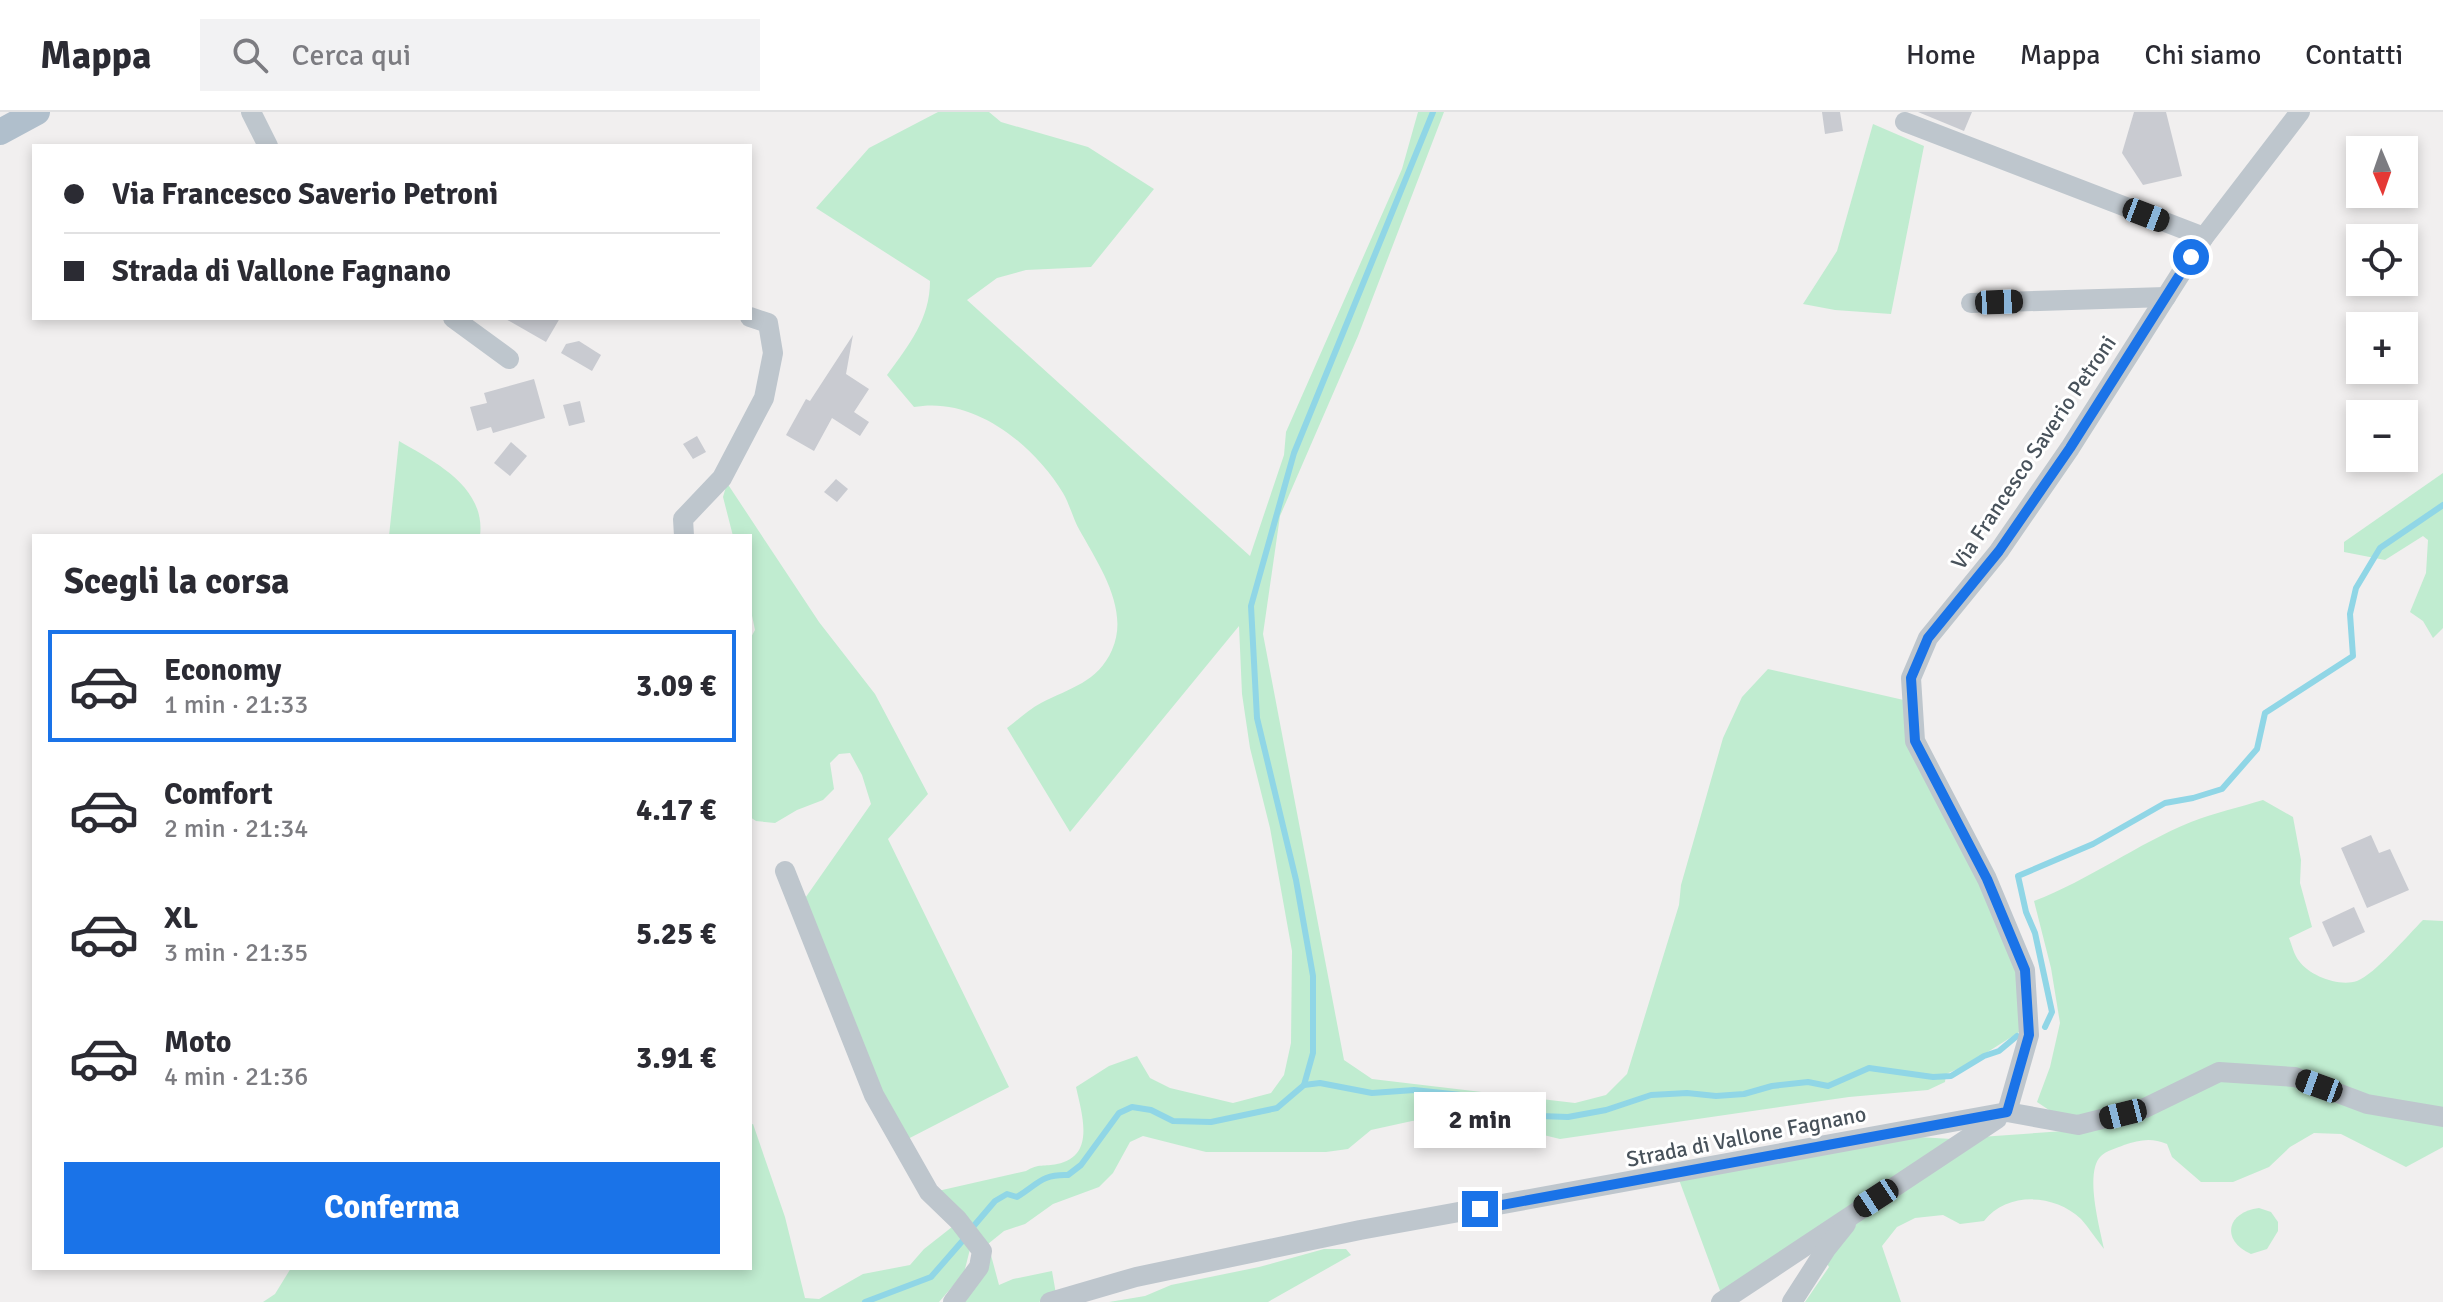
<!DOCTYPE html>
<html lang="it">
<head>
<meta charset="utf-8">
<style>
  :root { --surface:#fff; --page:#f2f2f3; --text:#2b2b33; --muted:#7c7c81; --line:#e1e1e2; --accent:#1a73e8 }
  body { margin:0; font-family:Signika,sans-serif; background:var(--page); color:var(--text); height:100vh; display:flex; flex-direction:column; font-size:30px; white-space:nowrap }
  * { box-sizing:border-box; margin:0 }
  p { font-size:26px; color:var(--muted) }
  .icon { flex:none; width:44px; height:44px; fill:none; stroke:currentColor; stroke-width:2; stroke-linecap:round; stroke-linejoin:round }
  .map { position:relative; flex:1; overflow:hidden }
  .side { position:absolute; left:32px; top:422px; width:720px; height:736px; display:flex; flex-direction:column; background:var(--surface); border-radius:0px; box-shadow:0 4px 12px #0003 }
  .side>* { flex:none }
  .banner { position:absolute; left:32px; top:32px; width:720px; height:176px; border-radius:0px; box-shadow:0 4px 12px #0003; display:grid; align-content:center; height:176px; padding:0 32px; background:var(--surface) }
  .needle { width:52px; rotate:178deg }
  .fabs { position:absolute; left:2346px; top:24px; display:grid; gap:16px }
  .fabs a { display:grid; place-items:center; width:72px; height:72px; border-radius:0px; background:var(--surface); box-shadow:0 4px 12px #0003; font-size:40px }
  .end { position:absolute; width:36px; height:36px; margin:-18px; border:10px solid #1a73e8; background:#fff; box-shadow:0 0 0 4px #fff }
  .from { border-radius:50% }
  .bubble { position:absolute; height:56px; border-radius:0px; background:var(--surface); box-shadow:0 4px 12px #0003; font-size:26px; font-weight:700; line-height:56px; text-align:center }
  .car { position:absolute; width:24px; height:48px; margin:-24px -12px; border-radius:10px; box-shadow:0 0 6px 2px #0007; background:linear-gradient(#222 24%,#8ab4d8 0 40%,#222 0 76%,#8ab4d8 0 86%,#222 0) }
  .banner b { display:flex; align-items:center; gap:28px; height:76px; font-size:30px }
  .banner b+b { border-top:2px solid var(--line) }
  .banner i { width:20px; height:20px; background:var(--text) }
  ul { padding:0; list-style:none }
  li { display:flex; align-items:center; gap:24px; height:112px; margin:0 16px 12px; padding:0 16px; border:4px solid transparent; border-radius:0px }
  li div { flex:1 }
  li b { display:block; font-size:30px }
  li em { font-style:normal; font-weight:700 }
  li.on { border-color:var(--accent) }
  li>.icon { width:72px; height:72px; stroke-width:1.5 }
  h2 { padding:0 32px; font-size:36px; line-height:96px }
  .cta { display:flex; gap:16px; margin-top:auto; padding:16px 32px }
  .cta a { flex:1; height:92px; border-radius:0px; background:var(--accent); color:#fff; font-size:32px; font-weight:700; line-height:92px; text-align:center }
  header { display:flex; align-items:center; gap:48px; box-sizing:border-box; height:112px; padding:0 40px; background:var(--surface); border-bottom:2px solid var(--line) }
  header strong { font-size:38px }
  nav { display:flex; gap:44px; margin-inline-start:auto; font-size:28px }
  .search { width:560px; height:72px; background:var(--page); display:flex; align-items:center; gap:20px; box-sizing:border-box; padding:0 28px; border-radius:0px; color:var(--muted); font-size:30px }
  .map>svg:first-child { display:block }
</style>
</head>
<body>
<header>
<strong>Mappa</strong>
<div class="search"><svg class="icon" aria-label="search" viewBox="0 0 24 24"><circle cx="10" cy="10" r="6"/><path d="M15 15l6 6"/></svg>Cerca qui</div>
<nav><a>Home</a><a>Mappa</a><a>Chi siamo</a><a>Contatti</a></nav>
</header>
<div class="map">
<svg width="2443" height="1190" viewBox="0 0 2443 1190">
  <rect width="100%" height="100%" fill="#f1efef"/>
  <g fill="#c0ecd0">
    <path d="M938 0H989L1001 10 1088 35 1154 77 1091 155 1026 158 997 166 967 188 1250 444 1284 343 1286 320 1402 57 1418 0H1444L1358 224 1280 404 1263 522 1344 948 1372 967 1575 991 1606 983 1627 962 1679 793 1681 773 1723 626 1742 585 1768 557 1908 589 1983 774 2022 862 2024 917 1967 953 1946 962 1945 970 1928 978 1849 985 1560 1027 1494 1011 1448 1005 1412 1009 1371 1018 1348 1037 1326 1040H1206L1143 1024 1130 1030 1113 1061 1099 1075 1053 1092 1025 1112 1004 1119 988 1132 999 1173 1013 1167 1052 1159 1056 1182 1039 1190H962L987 1157 929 1081 1026 1059C1039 1051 1044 1055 1057 1052 1096 1044 1082 1003 1076 975L1109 954 1137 944 1150 966 1170 976 1233 991 1271 981 1284 963 1291 931 1292 839 1270 716 1250 636 1242 582 1239 514 1070 720 1007 616C1018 608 1029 597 1041 591 1070 576 1098 570 1112 538 1130 498 1099 453 1080 419 1073 407 1070 393 1063 381 1033 332 974 284 914 295L887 263C909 233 930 207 930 169L816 96 869 36Z"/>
    <polygon points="1873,12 1924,34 1891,202 1835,198 1803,192 1837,139"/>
    <path d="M399 329C435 350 486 375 480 424H389Z"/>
    <polygon points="2443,361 2443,516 2433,526 2423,509 2410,500 2426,461 2428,428 2423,424 2385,448 2344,440 2344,430"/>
    <polygon points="727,371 819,510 875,582 928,682 888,727 1009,975 900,1031 801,792 871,692 862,663 850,641 839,642 830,651 834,677 823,688 797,698 775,711 756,709 750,705 750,527 755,518 750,494 750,424 733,424 723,385"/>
    <path d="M2263 688 2293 705 2301 748 2300 771 2312 815 2289 826C2292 833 2294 843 2299 849 2310 864 2339 875 2357 869 2375 862 2408 823 2423 808L2443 809V1000L2219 957 2144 992 2077 1005 2058 1004 2037 990 2050 955 2060 911 2051 856 2034 789C2089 768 2137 732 2191 710 2214 701 2240 695 2263 688Z"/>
    <path d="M2220 963 2287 969 2443 1008V1035L2406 1055 2341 1022 2314 1021 2290 1035 2269 1055 2233 1070H2201L2172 1045 2167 1032C2151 1025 2139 1028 2124 1033 2117 1036 2106 1039 2101 1044 2084 1060 2100 1117 2104 1137 2096 1127 2089 1116 2081 1107 2054 1081 2007 1080 1984 1109L1960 1112 1943 1103 1915 1106 1897 1115 1882 1134 1901 1190H1805L1829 1155 1820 1140 1835 1109 1722 1184 1678 1065 1918 1025 1952 1027 2078 1018Z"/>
    <polygon points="753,1012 785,1105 805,1186 819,1187 863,1162 910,1153 924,1137 952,1115 970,1137 964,1161 939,1190 263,1190 275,1182 291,1156 750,1156 750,1013"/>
    <path d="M2259 1096 2271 1100 2278 1110V1119L2267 1137 2251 1142C2220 1128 2227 1100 2259 1096Z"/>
    <polygon points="1324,1137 1346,1137 1351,1143 1268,1190 1109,1190 1145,1184 1171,1173 1259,1155"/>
  </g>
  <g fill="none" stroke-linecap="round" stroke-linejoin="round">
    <g stroke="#90d6e6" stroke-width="6">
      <polyline points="2045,915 2052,900 2035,821 2026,800 2018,764 2093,732 2165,691 2193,686 2222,677 2257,637 2265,601 2353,544 2350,502 2356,476 2380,436 2443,393"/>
      <polyline points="1304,973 1313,941 1313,864 1296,768 1257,606 1251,494 1294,341 1433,0"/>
      <path d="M972 1116 995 1089 1007 1082 1017 1085C1038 1072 1042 1062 1068 1063L1081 1053 1119 1001 1132 995 1151 998 1173 1009 1211 1010 1277 996 1304 973 1320 971 1372 981 1414 978 1480 985 1540 1004 1568 1005 1606 998 1651 983 1687 981 1716 984 1744 982 1772 974 1808 970 1828 974 1869 956 1933 965 1951 964 1984 944 1999 939 2017 924"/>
      <polyline points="865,1190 931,1165 965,1126"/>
    </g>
  </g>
  <g fill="#c9cbd1">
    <polygon points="1822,0 1840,0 1843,19 1825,22"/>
    <polygon points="1918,0 1972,0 1964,19"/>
    <polygon points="2134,0 2166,0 2182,64 2143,73 2122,41"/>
    <polygon points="504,206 560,206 546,230"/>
    <polygon points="853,223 846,262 869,277 854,300 869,310 860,324 832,306 814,339 786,323 806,287 810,289"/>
    <polygon points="579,229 601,243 592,259 561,241 566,232"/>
    <polygon points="534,267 545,306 493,321 491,315 477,319 470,295 487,291 484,281"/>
    <polygon points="580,289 585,310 569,314 563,293"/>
    <polygon points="697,324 706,340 693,347 683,332"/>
    <polygon points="511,330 527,344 510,364 494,351"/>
    <polygon points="836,367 848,377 837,390 824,380"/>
    <polygon points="2371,723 2379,741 2390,737 2409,778 2367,796 2341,736"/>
    <polygon points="2354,795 2365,820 2333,835 2322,810"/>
  </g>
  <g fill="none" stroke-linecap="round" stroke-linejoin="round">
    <g stroke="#bec6cd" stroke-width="20">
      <polyline points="251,0 268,34"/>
      <polyline points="1905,10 2204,125"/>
      <polyline points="1971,191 2166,185"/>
      <polyline points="453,206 509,247"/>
      <polyline points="684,424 683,407 722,366 764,286 773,241 768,211 750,205"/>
      <polyline points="785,759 874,983 929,1080 958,1108 982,1139 979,1155 953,1190"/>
      <polyline points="2007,1000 2029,923 2025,858 1987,767 1915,629 1911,566 1928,526 1999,439 2070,336 2204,125 2300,0"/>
      <polyline points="1050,1190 1136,1165 1360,1118 2007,1000 2078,1013 2145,996 2219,960 2295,965 2367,992 2443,1005"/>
      <polyline points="1721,1190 1997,1007"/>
      <polyline points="1792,1190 1826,1137 1846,1112"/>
    </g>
    <polyline stroke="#b0bfcc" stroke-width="26" points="0,20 37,0"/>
  </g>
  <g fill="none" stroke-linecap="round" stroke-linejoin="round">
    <polyline stroke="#1a73e8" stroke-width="10" points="1480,1097 2007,1000 2029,923 2025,858 1987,767 1915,629 1911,566 1928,526 1999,439 2070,336 2191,145"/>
  </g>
  <g text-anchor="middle" stroke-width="6" stroke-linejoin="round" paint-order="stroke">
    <g font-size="22" fill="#48525b" stroke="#fff">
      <text transform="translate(2033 340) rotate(-56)" y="8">Via Francesco Saverio Petroni</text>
      <text transform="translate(1746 1024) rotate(-11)" y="8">Strada di Vallone Fagnano</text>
    </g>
  </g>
</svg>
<div class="fabs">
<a><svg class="needle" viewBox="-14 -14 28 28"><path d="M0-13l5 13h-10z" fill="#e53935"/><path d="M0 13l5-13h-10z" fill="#7c7c81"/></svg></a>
<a><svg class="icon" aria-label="locate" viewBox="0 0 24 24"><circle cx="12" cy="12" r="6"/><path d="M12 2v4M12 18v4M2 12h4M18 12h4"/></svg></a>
<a>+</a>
<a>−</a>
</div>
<i class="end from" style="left:2191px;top:145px"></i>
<i class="end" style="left:1480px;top:1097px"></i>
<div class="bubble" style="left:1414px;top:980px;width:132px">2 min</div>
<i class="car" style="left:2146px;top:103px;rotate:111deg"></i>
<i class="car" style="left:1999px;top:190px;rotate:88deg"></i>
<i class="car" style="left:2319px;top:974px;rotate:290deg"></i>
<i class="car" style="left:2123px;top:1002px;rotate:256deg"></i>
<i class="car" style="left:1876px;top:1086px;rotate:237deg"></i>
<div class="banner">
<b><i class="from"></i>Via Francesco Saverio Petroni</b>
<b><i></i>Strada di Vallone Fagnano</b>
</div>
<section class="side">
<h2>Scegli la corsa</h2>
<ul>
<li class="on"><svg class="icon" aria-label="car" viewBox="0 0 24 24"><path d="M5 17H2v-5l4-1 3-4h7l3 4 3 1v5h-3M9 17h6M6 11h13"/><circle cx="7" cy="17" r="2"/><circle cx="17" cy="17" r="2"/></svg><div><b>Economy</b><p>1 min · 21:33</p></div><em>3.09 €</em></li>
<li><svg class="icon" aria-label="car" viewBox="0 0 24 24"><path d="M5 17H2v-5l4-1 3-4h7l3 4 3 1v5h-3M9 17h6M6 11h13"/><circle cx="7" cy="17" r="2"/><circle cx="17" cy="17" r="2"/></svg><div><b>Comfort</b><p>2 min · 21:34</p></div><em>4.17 €</em></li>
<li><svg class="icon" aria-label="car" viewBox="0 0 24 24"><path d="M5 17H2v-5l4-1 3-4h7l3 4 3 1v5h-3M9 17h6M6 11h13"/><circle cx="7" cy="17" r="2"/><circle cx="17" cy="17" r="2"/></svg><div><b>XL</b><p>3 min · 21:35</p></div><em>5.25 €</em></li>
<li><svg class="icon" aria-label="car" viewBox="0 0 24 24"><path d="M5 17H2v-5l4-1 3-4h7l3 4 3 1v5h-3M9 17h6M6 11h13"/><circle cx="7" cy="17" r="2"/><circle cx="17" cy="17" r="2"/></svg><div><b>Moto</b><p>4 min · 21:36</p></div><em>3.91 €</em></li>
</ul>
<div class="cta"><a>Conferma</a></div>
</section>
</div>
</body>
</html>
